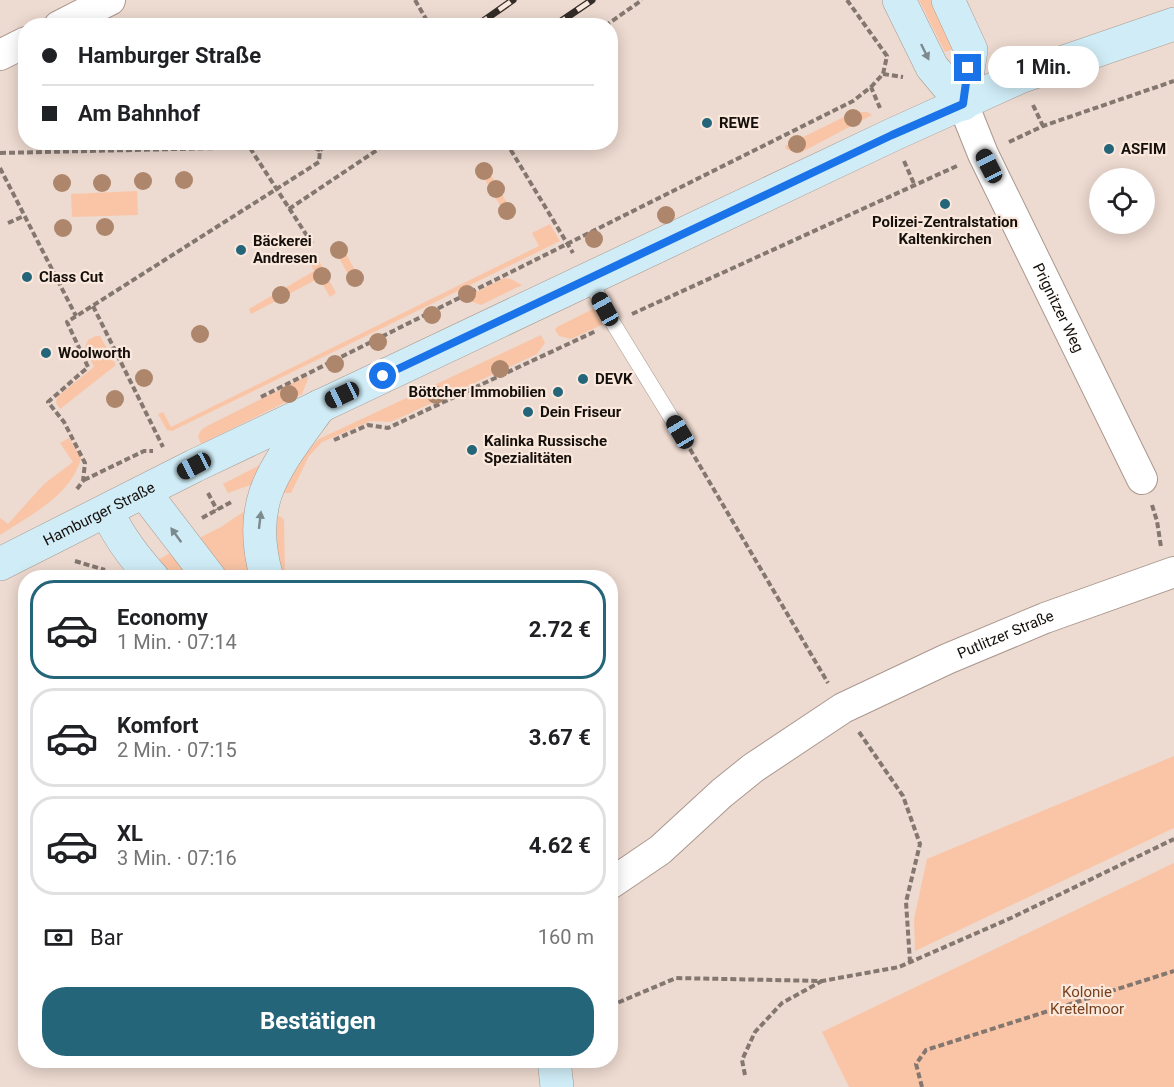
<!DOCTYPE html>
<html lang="de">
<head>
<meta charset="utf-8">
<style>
  :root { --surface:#fff; --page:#f2f2f2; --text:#202124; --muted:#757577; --line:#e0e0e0; --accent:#25657a }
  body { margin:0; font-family:Roboto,sans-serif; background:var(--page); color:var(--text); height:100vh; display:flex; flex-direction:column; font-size:22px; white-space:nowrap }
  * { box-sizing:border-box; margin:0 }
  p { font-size:20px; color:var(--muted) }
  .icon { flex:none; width:33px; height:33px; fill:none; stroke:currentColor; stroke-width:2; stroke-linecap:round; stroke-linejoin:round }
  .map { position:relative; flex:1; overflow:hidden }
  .details { position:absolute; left:18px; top:570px; width:600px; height:498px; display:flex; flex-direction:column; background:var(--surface); border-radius:24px; box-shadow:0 3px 15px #0003 }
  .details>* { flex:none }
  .banner { position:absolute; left:18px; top:18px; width:600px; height:132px; border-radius:24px; box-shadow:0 3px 15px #0003; display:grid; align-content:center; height:132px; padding:0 24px; background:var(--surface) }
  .fabs { position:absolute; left:1089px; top:168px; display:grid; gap:12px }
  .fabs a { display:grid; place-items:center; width:66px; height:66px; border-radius:50%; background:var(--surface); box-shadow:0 3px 15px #0003; font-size:30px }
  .end { position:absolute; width:27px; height:27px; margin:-14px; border:8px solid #1a73e8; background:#fff; box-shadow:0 0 0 3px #fff }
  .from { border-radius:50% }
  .bubble { position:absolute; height:42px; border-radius:21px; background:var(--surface); box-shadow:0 3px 15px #0003; font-size:20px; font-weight:700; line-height:42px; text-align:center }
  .car { position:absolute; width:18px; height:36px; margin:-18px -9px; border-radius:8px; box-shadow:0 0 4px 2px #0007; background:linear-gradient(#222 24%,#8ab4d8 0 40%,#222 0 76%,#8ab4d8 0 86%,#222 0) }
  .banner b { display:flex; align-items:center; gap:21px; height:57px; font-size:22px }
  .banner b+b { border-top:2px solid var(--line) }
  .banner i { width:15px; height:15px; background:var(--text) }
  ul { padding:10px 0 0; list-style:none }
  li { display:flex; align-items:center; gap:18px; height:99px; margin:0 12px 9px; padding:0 12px; border:3px solid var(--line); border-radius:24px }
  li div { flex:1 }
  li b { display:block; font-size:22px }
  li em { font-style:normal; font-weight:700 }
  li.current { border-color:var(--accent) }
  li>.icon { width:54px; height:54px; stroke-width:1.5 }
  .pay { display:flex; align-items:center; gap:15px; height:66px; padding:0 24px; font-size:22px }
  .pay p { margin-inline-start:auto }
  .cta { display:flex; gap:12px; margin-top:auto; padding:12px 24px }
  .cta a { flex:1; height:69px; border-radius:24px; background:var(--accent); color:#fff; font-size:24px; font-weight:700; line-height:69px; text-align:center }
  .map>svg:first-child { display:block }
</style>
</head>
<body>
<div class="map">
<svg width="1174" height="1087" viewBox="0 0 1174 1087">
  <rect width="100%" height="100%" fill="#eddad0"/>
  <g fill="#fac5a6">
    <polygon points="919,0 933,0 958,47 945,52"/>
    <polygon points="854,112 867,112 872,115 800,153 786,149 785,146"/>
    <polygon points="487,168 511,210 505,214 480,171"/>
    <polygon points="137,191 138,215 72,217 71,194"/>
    <polygon points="550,224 560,241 172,431 167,430 158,414 163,412 171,427 539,246 532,233"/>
    <polygon points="340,243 361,281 354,285 333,247"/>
    <polygon points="316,255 336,293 330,297 319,278 251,314 249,309 314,271 308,260"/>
    <polygon points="504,278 511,279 522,285 481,305 468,300 466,297"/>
    <polygon points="593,309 602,313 606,323 571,339 559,336 555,330 557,327"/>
    <polygon points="541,335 545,343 537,354 391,422 371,421 322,442 309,456 291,493 280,493 306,451 319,439"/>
    <polygon points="96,336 100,336 116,365 60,409 56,403 57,397 94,367 85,347 88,340"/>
    <polygon points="307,376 308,379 302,394 201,444 198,436 201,430 207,426"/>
    <path d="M69 438 81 458C71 496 30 515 0 535V518L8 524 44 484 73 462 60 443Z"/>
    <polygon points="260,465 253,484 228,493 223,484"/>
    <polygon points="249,508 259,577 231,577 197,539 221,527"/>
    <polygon points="278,516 281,517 284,520 285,577 279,577 275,529"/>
    <polygon points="172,552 194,577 175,577 156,561"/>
    <polygon points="1174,756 1174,828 915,951 914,919 927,859"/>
    <polygon points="1174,863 1174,1087 849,1087 822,1032"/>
  </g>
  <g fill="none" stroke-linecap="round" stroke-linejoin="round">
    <g stroke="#aa988e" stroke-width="16">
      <polyline id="lane" points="589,279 613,323 680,432"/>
    </g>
    <g stroke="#aa988e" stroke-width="32">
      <g id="street">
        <polyline points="59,26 110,0"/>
        <polyline points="0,55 26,42"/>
        <path id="s1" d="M963 104 983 154 1142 479"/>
        <path id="s2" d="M610 884 660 850 722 793 753 768 843 708 947 659 1045 618 1174 572"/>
      </g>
    </g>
    <g stroke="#aa988e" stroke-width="34">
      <g id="secondary">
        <polyline points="899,0 932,67 963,104"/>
        <polyline points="948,0 971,50 963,104"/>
        <polyline points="144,492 210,578"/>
        <path d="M107 511C118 536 134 557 153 578"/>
        <path id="s3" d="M0 564 194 466 892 135 1020 77 1174 24"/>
        <path d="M267 578C244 500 277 466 320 406"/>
        <polyline points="554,1060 557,1087"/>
      </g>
    </g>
    <g stroke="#837770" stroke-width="4" stroke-dasharray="6 3" stroke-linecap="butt">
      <polyline points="415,0 430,26"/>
      <polyline points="847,0 887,56 883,74 871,87"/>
      <polyline points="605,26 642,0"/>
      <polyline points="883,74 903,77"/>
      <polyline points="1033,105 1043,126"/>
      <polyline points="506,142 573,253"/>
      <polyline points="1009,142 1043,126 1174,81"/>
      <polyline points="250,148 313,245"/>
      <polyline points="0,153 308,146 320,150"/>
      <polyline points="904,161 915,186"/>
      <polyline points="0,168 76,316"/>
      <polyline points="289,209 389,142"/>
      <polyline points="8,223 24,216"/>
      <polyline points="93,306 163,447"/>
      <polyline points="632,314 959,165"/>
      <polyline points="261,397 853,101 871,87 880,108"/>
      <polyline points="334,440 368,425 388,428 596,331"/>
      <polyline points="690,449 828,683"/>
      <polyline points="84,480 144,451 153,451"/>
      <polyline points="77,489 83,481 85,463 64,422 48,402 88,367 67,322 319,162 320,150 330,143"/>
      <polyline points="208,493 217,510"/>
      <polyline points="1152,505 1157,521 1161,547"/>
      <polyline points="202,518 233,501"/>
      <polyline points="75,561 105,570"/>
      <polyline points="859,732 903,796 920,844 906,902 910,962"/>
      <polyline points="610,1006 676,978 822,981 899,967 1011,918 1174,839"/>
      <polyline points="745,1075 742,1060 755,1032 782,1003 822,981"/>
      <polyline points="922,1087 916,1064 926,1050 1174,971"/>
    </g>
    <use href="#lane" stroke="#fff" stroke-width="15"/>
    <use href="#street" stroke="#fff" stroke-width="30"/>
    <use href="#secondary" stroke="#d0edf7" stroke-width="33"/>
    <g stroke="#332c27" stroke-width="7">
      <g id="rail">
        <polyline points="476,26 513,0"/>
        <polyline points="554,26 592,0"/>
      </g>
    </g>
    <use href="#rail" stroke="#fae8dd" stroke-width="4.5" stroke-dasharray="14" stroke-linecap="butt"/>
  </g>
  <g fill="#ad866c">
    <circle cx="853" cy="118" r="9"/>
    <circle cx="797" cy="144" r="9"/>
    <circle cx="484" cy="171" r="9"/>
    <circle cx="184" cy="180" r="9"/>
    <circle cx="143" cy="181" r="9"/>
    <circle cx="62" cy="183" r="9"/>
    <circle cx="102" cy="183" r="9"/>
    <circle cx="496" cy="189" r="9"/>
    <circle cx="507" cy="211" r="9"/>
    <circle cx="666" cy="215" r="9"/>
    <circle cx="105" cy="227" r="9"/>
    <circle cx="63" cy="228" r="9"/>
    <circle cx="594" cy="239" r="9"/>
    <circle cx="339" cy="250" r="9"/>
    <circle cx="322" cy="276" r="9"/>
    <circle cx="355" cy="278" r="9"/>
    <circle cx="467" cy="294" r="9"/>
    <circle cx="281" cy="295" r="9"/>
    <circle cx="432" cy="315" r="9"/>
    <circle cx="200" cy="334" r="9"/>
    <circle cx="378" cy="342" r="9"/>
    <circle cx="335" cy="364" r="9"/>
    <circle cx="500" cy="369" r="9"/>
    <circle cx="144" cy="378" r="9"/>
    <circle cx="289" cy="394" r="9"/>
    <circle cx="436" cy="395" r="9"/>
    <circle cx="115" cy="399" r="9"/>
  </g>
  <defs><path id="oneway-solid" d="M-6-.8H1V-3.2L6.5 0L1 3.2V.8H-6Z" transform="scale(1.5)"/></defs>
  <g fill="#7c8a8d">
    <use href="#oneway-solid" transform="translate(925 52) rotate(64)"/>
    <use href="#oneway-solid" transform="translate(260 520) rotate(-83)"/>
    <use href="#oneway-solid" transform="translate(176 535) rotate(-126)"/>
  </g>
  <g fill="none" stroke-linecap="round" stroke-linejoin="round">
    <polyline stroke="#1a73e8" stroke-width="8" points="383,376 892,135 963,104 968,68"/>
  </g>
  <g fill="#25657a" stroke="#fae8dd" stroke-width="2">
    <circle cx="707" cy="123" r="6"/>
    <circle cx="1109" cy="149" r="6"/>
    <circle cx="945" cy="204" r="6"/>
    <circle cx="241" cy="250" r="6"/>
    <circle cx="27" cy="277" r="6"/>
    <circle cx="46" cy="353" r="6"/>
    <circle cx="583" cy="379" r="6"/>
    <circle cx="558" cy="392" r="6"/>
    <circle cx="528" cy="412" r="6"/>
    <circle cx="472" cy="450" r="6"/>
  </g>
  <g text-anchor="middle" stroke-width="4.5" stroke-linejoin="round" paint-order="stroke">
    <g font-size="15" font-weight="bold" fill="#16100c" stroke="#fae8dd" text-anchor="start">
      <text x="719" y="128">REWE</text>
      <text x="1121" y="154">ASFIM</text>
      <text x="945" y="227" text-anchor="middle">Polizei-Zentralstation<tspan x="945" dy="17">Kaltenkirchen</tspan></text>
      <text x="253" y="246">Bäckerei<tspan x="253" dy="17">Andresen</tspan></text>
      <text x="39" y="282">Class Cut</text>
      <text x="58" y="358">Woolworth</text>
      <text x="595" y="384">DEVK</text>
      <text x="546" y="397" text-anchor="end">Böttcher Immobilien</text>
      <text x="540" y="417">Dein Friseur</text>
      <text x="484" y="446">Kalinka Russische<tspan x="484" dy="17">Spezialitäten</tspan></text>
    </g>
    <g font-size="15" fill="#16100c" stroke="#fae8dd">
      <text dy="5" stroke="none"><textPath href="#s1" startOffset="225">Prignitzer Weg</textPath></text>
      <text dy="5" stroke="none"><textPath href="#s3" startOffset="111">Hamburger Straße</textPath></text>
      <text dy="5" stroke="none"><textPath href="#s2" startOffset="471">Putlitzer Straße</textPath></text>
    </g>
    <g font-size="15" fill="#79411b" stroke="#fae8dd">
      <text x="1087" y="997">Kolonie<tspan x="1087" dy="17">Kretelmoor</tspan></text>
    </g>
  </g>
</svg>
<div class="fabs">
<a><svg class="icon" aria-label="locate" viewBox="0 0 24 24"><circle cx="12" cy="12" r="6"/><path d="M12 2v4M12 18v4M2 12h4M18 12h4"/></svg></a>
</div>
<i class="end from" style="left:383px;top:376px"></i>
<i class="end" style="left:968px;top:68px"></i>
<div class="bubble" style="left:988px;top:46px;width:111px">1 Min.</div>
<i class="car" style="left:989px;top:166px;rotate:333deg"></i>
<i class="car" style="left:605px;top:309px;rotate:331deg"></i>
<i class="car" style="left:342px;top:395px;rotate:245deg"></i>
<i class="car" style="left:680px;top:432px;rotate:329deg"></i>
<i class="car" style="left:194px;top:466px;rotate:242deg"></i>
<div class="banner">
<b><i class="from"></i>Hamburger Straße</b>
<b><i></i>Am Bahnhof</b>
</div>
<section class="details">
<ul>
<li class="current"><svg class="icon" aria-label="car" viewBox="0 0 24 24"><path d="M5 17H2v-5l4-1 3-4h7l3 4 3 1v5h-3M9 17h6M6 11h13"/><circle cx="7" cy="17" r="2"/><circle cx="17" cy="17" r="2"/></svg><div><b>Economy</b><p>1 Min. · 07:14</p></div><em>2.72 €</em></li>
<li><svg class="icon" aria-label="car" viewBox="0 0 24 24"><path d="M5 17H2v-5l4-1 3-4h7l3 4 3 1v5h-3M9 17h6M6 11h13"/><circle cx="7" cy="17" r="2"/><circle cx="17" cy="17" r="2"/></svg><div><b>Komfort</b><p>2 Min. · 07:15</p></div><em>3.67 €</em></li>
<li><svg class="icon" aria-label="car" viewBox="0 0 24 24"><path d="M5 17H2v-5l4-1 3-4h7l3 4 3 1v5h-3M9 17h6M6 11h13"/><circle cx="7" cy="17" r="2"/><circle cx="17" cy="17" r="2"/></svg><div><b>XL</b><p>3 Min. · 07:16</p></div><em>4.62 €</em></li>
</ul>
<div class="pay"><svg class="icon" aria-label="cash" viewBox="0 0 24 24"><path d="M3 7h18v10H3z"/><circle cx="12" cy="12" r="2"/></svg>Bar<p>160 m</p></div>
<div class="cta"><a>Bestätigen</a></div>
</section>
</div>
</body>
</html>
